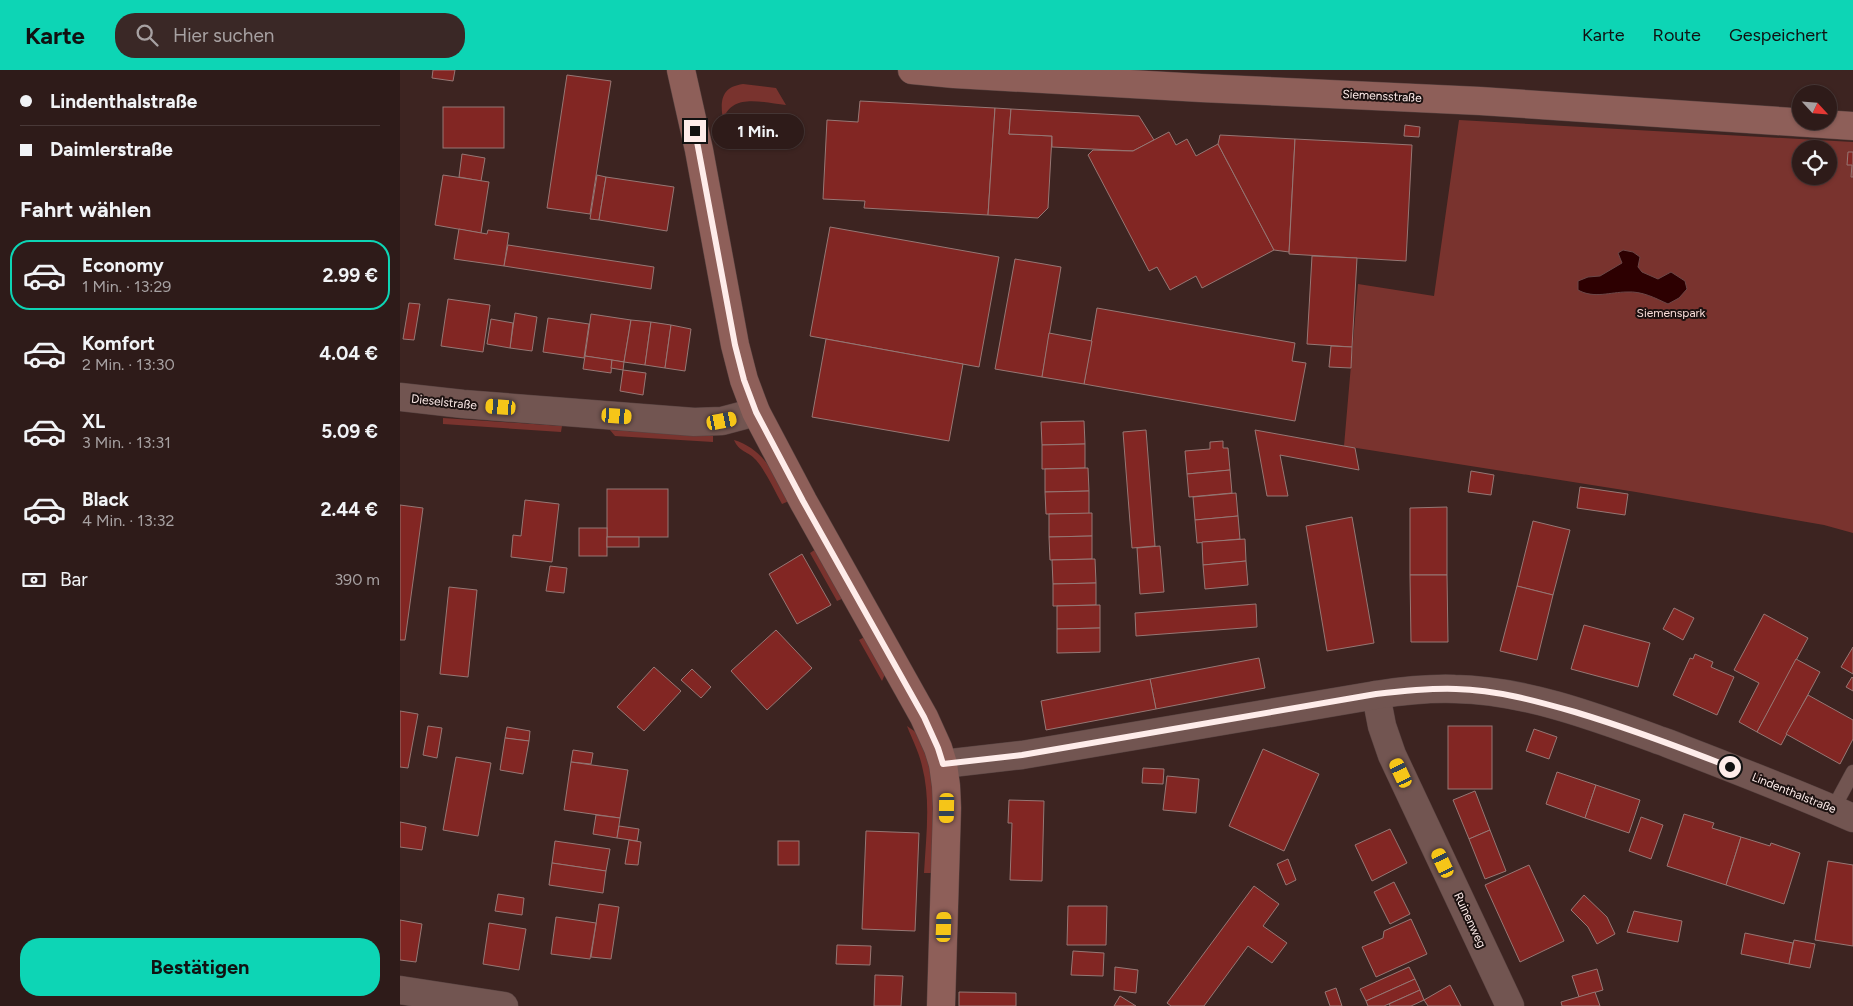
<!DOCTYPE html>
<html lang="de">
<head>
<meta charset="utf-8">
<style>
  :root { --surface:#2e1b19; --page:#3a2826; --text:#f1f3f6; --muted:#a7a1a2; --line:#493938; --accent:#0dd5b5 }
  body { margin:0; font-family:Figtree,sans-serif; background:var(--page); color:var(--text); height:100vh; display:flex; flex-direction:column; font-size:19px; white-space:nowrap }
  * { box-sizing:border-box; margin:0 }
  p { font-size:16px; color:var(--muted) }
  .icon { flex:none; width:28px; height:28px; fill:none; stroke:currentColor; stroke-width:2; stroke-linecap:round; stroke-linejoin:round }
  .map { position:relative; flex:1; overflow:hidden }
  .drawer { display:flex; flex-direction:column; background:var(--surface); width:400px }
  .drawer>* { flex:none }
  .hud { display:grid; align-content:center; height:110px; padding:0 20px; background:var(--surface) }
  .needle { width:32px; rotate:116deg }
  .buttons { position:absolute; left:1392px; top:15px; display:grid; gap:10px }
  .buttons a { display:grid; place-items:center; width:45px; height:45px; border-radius:50%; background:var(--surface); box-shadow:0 1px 4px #0004,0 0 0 1px var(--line); font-size:25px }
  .end { position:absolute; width:22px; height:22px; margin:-11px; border:6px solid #feecea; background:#111; box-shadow:0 0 0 2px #111 }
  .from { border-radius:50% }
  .bubble { position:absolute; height:35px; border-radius:18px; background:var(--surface); box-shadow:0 1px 4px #0004,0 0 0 1px var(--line); font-size:16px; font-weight:700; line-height:35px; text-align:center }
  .car { position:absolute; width:15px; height:30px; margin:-15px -8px; border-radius:6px; box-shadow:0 0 4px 1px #0007; background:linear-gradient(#f5c518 24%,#345 0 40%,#f5c518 0 76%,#345 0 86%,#f5c518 0) }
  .hud b { display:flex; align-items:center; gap:18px; height:48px; font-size:19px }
  .hud b+b { border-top:1px solid var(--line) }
  .hud i { width:12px; height:12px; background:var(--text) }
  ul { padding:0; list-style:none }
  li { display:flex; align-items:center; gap:15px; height:70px; margin:0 10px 8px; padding:0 10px; border:2px solid transparent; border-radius:20px }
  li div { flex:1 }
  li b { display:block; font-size:19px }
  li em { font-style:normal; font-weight:700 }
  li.active { border-color:var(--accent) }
  li>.icon { width:45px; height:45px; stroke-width:1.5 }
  h2 { padding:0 20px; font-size:22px; line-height:60px }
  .pay { display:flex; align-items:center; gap:12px; height:55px; padding:0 20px; font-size:19px }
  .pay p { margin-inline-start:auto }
  .button { display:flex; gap:10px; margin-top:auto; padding:10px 20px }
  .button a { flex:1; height:58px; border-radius:20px; background:var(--accent); color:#111; font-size:20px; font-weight:700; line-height:58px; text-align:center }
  header { display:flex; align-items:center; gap:30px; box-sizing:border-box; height:70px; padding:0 25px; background:var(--accent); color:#111 }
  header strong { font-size:24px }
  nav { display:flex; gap:28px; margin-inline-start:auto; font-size:18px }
  .search { width:350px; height:45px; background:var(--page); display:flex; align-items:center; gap:12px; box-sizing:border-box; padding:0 18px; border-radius:20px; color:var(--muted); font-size:19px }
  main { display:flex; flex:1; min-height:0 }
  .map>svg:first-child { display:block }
</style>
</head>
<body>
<header>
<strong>Karte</strong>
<div class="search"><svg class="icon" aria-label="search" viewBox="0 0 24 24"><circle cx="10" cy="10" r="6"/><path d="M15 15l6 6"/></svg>Hier suchen</div>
<nav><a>Karte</a><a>Route</a><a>Gespeichert</a></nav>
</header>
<main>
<section class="drawer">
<div class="hud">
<b><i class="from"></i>Lindenthalstraße</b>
<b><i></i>Daimlerstraße</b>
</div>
<h2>Fahrt wählen</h2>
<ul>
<li class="active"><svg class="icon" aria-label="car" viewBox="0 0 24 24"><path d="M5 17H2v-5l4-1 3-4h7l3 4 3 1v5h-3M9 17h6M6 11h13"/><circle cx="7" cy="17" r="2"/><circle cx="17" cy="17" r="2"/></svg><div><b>Economy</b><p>1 Min. · 13:29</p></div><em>2.99 €</em></li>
<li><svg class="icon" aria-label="car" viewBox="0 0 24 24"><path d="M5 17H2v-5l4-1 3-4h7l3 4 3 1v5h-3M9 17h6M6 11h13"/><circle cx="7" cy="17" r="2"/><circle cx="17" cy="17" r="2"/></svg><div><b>Komfort</b><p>2 Min. · 13:30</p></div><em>4.04 €</em></li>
<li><svg class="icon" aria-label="car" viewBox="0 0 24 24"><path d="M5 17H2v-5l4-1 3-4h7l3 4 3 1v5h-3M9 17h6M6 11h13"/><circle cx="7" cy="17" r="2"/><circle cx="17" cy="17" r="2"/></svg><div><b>XL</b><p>3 Min. · 13:31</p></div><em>5.09 €</em></li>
<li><svg class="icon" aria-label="car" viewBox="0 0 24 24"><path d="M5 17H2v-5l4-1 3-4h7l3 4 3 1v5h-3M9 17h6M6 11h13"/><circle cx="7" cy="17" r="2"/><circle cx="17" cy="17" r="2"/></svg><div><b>Black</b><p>4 Min. · 13:32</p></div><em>2.44 €</em></li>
</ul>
<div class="pay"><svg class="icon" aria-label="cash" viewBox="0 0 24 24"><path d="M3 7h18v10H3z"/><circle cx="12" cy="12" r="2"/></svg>Bar<p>390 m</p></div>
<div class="button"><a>Bestätigen</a></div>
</section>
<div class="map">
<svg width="1453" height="936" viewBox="0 0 1453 936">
  <rect width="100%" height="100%" fill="#3d2421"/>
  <g fill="#79332e" fill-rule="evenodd">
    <path d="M343 14 376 18 386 35C363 33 332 22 323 50 320 31 321 17 343 14Z"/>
    <path d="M1059 50 1453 72V463L1424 455 1236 422 944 376 958 214 1034 226ZM1401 79H1429V106H1401Z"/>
    <polygon points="43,348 162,356 161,362 43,354"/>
    <polygon points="210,360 313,366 313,372 215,366"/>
    <path d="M334 370C364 379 375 405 389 431L382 434C374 420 367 403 356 390 348 381 339 382 334 370Z"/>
    <polygon points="416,479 444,528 437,531 410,483"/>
    <polygon points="466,566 486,602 482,611 459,570"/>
    <path d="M507 656 517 663 529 693 533 716 534 737 531 803H524C526 767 531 730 522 696 519 682 512 669 507 656Z"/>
  </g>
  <path fill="#2d0001" stroke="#6c4747" d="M1223 180 1233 182 1240 187 1238 197 1242 202 1258 209 1271 202 1285 211 1287 219 1279 228 1268 234C1255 228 1242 221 1227 222 1210 222 1194 229 1178 220V211L1188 207 1200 206 1222 193 1218 183Z"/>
  <g fill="#822623" stroke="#967774">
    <polygon points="33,0 55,0 53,11 32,8"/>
    <polygon points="167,5 211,11 190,144 147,138"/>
    <polygon points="460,31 595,38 588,145 464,138 465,131 423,129 427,50 458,52"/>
    <rect x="43" y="37" width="61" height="41"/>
    <polygon points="595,38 611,39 609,64 652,66 648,138 638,148 588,145"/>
    <polygon points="611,39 739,46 754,70 733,81 652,77 652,66 609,64"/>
    <polygon points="1005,55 1020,57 1019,67 1004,66"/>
    <polygon points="336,56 338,72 326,74 324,58"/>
    <polygon points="769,62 776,75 787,69 796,86 818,74 874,180 802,218 796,206 770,220 757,197 749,201 688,85 693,80 733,81"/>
    <polygon points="820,65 895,69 889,182 874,180 818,74"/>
    <polygon points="895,69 1012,75 1006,191 889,184"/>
    <polygon points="1448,82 1453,82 1453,107 1451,107 1452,95 1447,95"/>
    <polygon points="62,84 85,88 81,111 59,107"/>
    <polygon points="43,105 89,112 81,163 35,155"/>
    <polygon points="197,105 206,107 199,150 190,149"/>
    <polygon points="206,107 274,117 267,161 199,150"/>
    <polygon points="430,157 599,187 579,297 410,266"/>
    <polygon points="59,159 87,164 88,160 109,163 104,196 54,189"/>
    <polygon points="108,175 254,197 251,219 104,196"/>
    <polygon points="912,186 957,188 952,277 907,274"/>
    <polygon points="615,189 661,197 642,307 595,299"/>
    <polygon points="48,229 90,235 83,282 41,276"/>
    <polygon points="9,233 20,234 14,270 3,269"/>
    <polygon points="697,238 895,273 892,291 906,293 895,351 684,314"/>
    <polygon points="115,243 137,247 132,281 110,278"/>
    <polygon points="191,244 231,250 224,292 185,286"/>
    <polygon points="148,248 189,254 184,288 143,282"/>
    <polygon points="91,249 113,253 110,278 87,274"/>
    <polygon points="231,250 251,252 245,295 224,292"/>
    <polygon points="251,252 271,255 265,298 245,295"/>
    <polygon points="271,255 291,259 285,301 265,298"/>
    <polygon points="649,263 692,271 684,314 642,307"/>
    <polygon points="426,269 563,294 549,371 412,347"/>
    <polygon points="931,276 952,277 951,298 929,297"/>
    <polygon points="185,286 212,290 211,303 183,299"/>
    <polygon points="212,290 224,292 223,300 211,298"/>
    <polygon points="223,300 246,303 243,325 220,321"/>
    <polygon points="684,351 685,374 642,375 641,352"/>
    <polygon points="746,360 755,476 732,478 723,362"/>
    <polygon points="855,360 955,378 959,400 880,385 888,426 867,426"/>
    <polygon points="823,371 823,378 828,378 830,400 787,404 785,381 810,379 810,372"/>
    <polygon points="685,374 685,398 642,399 642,375"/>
    <polygon points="688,398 689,421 645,422 645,399"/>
    <polygon points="830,400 832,423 789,427 787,404"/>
    <polygon points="1071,401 1094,405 1091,425 1068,422"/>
    <polygon points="1180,417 1228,424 1225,445 1177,438"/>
    <rect x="207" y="419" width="61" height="48"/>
    <polygon points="689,421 689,444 646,444 645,422"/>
    <polygon points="836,423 838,446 795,450 793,427"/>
    <polygon points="125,430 159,434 152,492 111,487 113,465 121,466"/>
    <polygon points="0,435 23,438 5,570 0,570"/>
    <polygon points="1047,437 1047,505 1010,505 1010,438"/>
    <polygon points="692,443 692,466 649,467 649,444"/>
    <polygon points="838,446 840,469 797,473 795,450"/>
    <polygon points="952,447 974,573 927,581 906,456"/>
    <polygon points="1133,451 1170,460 1153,525 1117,516"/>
    <rect x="179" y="458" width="28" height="28"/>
    <polygon points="692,466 692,489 650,490 649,467"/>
    <rect x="207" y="467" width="32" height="10"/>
    <polygon points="845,469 846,491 803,495 802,472"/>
    <polygon points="760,476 764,522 740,524 737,478"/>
    <polygon points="402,484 431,535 397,554 369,504"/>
    <polygon points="695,489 696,513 653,514 652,490"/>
    <polygon points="846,491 848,515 805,519 803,495"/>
    <polygon points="150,496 167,498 164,523 146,521"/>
    <polygon points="1010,505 1047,505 1048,572 1011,572"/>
    <polygon points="696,513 696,535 653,536 653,514"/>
    <polygon points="1117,516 1153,525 1137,590 1100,581"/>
    <polygon points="49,517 77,520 68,607 40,604"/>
    <polygon points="856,534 857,557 736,566 735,543"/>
    <polygon points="700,535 700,558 657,559 657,536"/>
    <polygon points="1274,538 1294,548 1283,570 1263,559"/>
    <polygon points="1364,544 1408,568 1357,662 1339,652 1359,613 1334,600"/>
    <polygon points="1184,555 1250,573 1238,617 1171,599"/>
    <polygon points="700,558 700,582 657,583 657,559"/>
    <polygon points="376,560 412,598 367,640 331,601"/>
    <polygon points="1453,577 1453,604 1441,597"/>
    <polygon points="1295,584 1313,592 1311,597 1334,607 1317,645 1273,625 1290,588 1293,589"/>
    <polygon points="859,588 865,618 756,639 750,609"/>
    <polygon points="1396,589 1420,602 1381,675 1357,662"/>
    <polygon points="254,597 281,621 244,661 217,637"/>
    <polygon points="292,599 311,617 301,628 281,610"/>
    <polygon points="1452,607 1453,608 1453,621 1446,617"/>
    <polygon points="750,609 756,639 646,660 641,631"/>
    <polygon points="1408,625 1453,650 1453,669 1440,694 1386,664"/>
    <polygon points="0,641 18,644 8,698 0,697"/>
    <polygon points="28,656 42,658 37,688 23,685"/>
    <rect x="1048" y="656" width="44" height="63"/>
    <polygon points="107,657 130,661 129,671 105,668"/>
    <polygon points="1134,659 1157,667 1149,689 1126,681"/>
    <polygon points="105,668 129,671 123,704 100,700"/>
    <polygon points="863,679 919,704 884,781 829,756"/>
    <polygon points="173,680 193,683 191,694 171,692"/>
    <polygon points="56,687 91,693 78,766 43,760"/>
    <polygon points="171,692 228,700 220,748 164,740"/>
    <polygon points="743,698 764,699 763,714 742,713"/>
    <polygon points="1157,702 1196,715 1185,748 1146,734"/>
    <polygon points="767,706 799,709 796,743 763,740"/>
    <polygon points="1196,715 1240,730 1229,763 1185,748"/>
    <polygon points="1075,721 1090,760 1069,769 1053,730"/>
    <polygon points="609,730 644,731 642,811 610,810 612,753 608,753"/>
    <polygon points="1284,744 1314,753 1312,758 1341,767 1326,815 1267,796"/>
    <polygon points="196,745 220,748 217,768 193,764"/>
    <polygon points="1241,747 1263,755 1251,789 1229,781"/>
    <polygon points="0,752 26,757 22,780 0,777"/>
    <polygon points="219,756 239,759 237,771 217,768"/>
    <polygon points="990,759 1007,793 972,811 955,775"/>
    <polygon points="1090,760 1106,801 1085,809 1069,769"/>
    <polygon points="466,761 519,763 515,861 462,859"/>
    <polygon points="1341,767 1370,776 1371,773 1400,783 1384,834 1326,815"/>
    <polygon points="229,770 241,772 238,795 225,794"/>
    <polygon points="155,771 210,779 206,801 152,793"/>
    <rect x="378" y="771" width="21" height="24"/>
    <polygon points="888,789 896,810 886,815 877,794"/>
    <polygon points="1428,791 1453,795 1453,876 1415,870"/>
    <polygon points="152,793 206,801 203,823 149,815"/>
    <polygon points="1129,795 1164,871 1120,892 1085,815"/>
    <polygon points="994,812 1010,844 990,854 974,822"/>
    <polygon points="854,816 879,834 863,856 887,873 872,893 848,876 804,936 771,936 767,933"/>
    <polygon points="98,824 124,828 122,845 95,841"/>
    <polygon points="1184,825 1207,847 1215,864 1197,874 1188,857 1171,840"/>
    <polygon points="199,834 219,837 211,889 191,887"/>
    <polygon points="668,836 707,836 706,875 667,875"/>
    <polygon points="1234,841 1282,851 1278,872 1227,862"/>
    <polygon points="156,847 196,853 190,889 151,884"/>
    <polygon points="1011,849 1027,884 976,907 962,877 983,868 984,861"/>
    <polygon points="0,850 22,854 16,892 0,890"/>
    <polygon points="89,853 126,859 119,900 83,894"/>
    <polygon points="1345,863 1393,873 1389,894 1341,884"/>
    <polygon points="1394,870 1415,874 1410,898 1389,894"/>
    <polygon points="437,875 471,876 470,895 436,894"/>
    <polygon points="673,881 704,883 703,906 671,905"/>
    <polygon points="715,897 738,900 736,923 714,920"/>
    <polygon points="1009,897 1015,909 966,931 960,919"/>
    <polygon points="1197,899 1203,920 1179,927 1172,906"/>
    <polygon points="475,905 503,906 501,936 474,936"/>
    <polygon points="1015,909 1020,920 984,936 968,936 966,931"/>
    <polygon points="1050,915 1061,936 1028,936 1024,930"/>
    <polygon points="936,918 942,936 930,936 925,922"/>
    <polygon points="1020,920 1024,930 1011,936 990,936 989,934"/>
    <polygon points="559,922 616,923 616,936 559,936"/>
    <polygon points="1195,922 1200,936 1162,936 1161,932"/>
    <polygon points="720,926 736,936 714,936"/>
  </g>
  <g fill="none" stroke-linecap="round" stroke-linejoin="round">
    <g stroke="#584341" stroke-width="15">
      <polyline id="lane" points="1433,739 1453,702"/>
    </g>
    <g stroke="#584341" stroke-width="29">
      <g id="street">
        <polyline points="0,327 63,334 294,352 322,351 356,342"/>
        <polyline points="976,625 982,656 992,685 1110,936"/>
        <path d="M543 694 622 685 976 625C1002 621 1028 618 1055 619 1126 620 1201 649 1267 673 1329 697 1392 721 1453 748"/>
        <polyline points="0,920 104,936"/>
      </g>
    </g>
    <g stroke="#584341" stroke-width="29">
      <g id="secondary">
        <polyline points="281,0 299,80 335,275 344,310 356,342 403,431 524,647 538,678 543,694 546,716 547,738 541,936"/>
        <polyline points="512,0 554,4 801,18 1080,31 1453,56"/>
      </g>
    </g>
    <use href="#lane" stroke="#725551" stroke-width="14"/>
    <use href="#street" stroke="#725551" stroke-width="28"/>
    <use href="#secondary" stroke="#8e5f59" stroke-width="28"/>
  </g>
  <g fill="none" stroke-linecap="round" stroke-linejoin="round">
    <path stroke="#feecea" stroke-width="6" d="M295 61 335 275 344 310 356 342 403 431 524 647 538 678 543 694 622 685 976 624C1002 621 1029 618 1056 619 1097 620 1136 631 1175 642 1228 658 1279 677 1330 697"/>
  </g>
  <g text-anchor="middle" stroke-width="4" stroke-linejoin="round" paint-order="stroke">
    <g font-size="12" fill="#feecea" stroke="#1c1110">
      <text transform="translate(982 26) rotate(3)" y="4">Siemensstraße</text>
      <text transform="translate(44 332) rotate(6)" y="4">Dieselstraße</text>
      <text transform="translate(1394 723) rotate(22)" y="4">Lindenthalstraße</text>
      <text transform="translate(1070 850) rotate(65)" y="4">Ruinenweg</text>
    </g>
    <g font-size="12" fill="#f9ddd9" stroke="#1c1110">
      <text x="1271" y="247">Siemenspark</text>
    </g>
  </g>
</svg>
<div class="buttons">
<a><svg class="needle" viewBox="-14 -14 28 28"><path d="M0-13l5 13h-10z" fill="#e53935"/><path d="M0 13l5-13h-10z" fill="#a7a1a2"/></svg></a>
<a><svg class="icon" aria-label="locate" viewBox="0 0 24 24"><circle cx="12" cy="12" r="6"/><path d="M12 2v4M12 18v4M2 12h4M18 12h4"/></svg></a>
</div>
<i class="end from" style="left:1330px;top:697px"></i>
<i class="end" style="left:295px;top:61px"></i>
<div class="bubble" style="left:312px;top:44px;width:92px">1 Min.</div>
<i class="car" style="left:101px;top:337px;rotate:274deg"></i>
<i class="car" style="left:217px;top:346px;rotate:94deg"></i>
<i class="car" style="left:322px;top:351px;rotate:79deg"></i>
<i class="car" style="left:1001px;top:703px;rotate:335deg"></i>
<i class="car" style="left:547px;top:738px;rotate:181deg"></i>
<i class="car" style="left:1043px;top:793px;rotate:335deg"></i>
<i class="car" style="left:544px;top:857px;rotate:2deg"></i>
</div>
</main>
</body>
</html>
